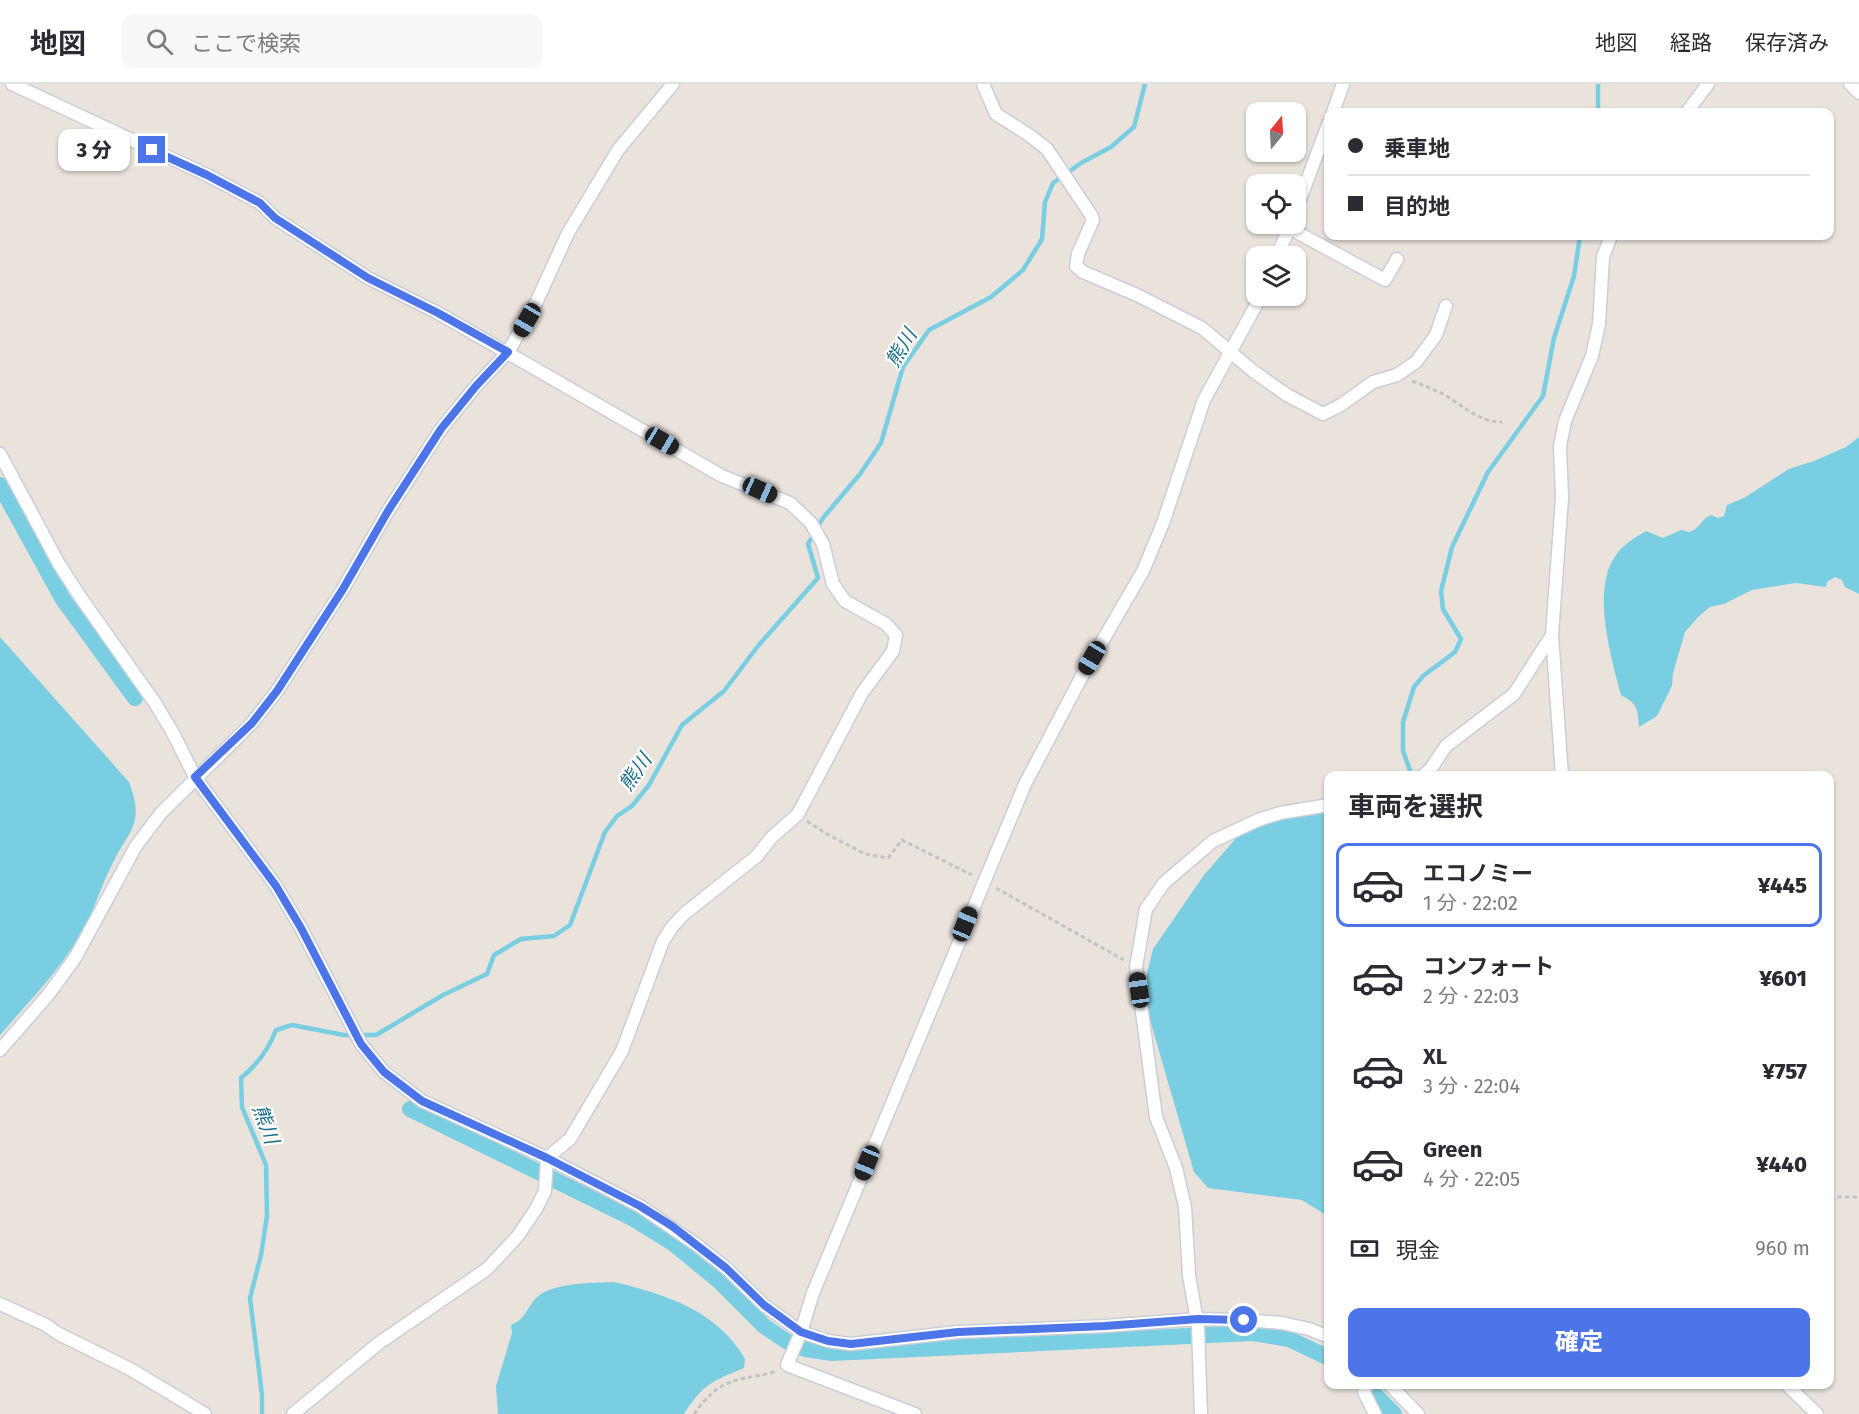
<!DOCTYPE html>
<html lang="ja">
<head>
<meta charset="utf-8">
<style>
  :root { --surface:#fff; --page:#f7f7f7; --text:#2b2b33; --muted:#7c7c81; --line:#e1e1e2; --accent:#4b75e8 }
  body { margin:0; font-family:"Fira Sans","Noto Sans JP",sans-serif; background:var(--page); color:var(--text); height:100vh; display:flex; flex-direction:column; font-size:22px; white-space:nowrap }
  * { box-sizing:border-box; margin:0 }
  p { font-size:20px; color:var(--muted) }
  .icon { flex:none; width:33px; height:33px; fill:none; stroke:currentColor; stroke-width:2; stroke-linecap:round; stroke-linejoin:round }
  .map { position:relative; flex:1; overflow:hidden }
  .side { position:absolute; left:1324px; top:687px; width:510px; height:618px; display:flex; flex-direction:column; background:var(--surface); border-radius:12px; box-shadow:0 2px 4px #0004 }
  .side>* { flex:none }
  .hud { position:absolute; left:1324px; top:24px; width:510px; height:132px; border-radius:12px; box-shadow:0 2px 4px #0004; display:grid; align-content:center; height:132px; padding:0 24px; background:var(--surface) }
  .needle { width:39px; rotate:18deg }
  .controls { position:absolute; left:1246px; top:18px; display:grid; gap:12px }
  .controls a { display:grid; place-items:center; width:60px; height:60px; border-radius:12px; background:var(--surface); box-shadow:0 2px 4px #0004; font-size:30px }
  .end { position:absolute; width:27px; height:27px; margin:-14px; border:8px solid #4b75e8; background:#fff; box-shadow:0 0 0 3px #fff }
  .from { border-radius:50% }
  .bubble { position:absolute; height:42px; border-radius:12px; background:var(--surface); box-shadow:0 2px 4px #0004; font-size:20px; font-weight:800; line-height:42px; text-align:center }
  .car { position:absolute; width:18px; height:36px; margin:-18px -9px; border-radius:8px; box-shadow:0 0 4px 2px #0007; background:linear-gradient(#222 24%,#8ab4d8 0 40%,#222 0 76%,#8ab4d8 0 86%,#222 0) }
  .hud b { display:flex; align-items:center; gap:21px; height:57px; font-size:22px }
  .hud b+b { border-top:2px solid var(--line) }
  .hud i { width:15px; height:15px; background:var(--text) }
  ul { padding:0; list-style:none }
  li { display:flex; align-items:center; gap:18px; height:84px; margin:0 12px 9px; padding:0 12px; border:3px solid transparent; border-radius:12px }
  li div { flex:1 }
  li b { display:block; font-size:22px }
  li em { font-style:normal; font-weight:800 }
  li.on { border-color:var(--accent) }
  li>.icon { width:54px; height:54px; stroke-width:1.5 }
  h2 { padding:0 24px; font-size:27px; line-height:72px }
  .pay { display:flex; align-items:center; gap:15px; height:66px; padding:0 24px; font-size:22px }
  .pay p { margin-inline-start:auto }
  .primary-button { display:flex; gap:12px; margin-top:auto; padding:12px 24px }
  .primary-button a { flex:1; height:69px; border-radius:12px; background:var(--accent); color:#fff; font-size:24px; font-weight:800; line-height:69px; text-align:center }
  header { display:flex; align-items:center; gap:36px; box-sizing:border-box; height:84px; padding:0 30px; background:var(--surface); border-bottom:2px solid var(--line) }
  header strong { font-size:28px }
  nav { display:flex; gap:33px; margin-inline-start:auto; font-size:21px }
  .search { width:420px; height:54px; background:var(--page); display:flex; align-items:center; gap:15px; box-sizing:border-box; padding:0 21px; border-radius:12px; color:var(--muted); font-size:22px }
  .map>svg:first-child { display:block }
</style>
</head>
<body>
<header>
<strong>地図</strong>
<div class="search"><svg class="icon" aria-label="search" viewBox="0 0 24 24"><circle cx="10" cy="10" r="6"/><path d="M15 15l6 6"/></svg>ここで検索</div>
<nav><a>地図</a><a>経路</a><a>保存済み</a></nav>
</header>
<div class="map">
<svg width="1859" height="1330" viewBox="0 0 1859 1330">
  <rect width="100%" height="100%" fill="#eae3dc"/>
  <g fill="#79cee2">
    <path d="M1859 353V510L1845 503 1842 496 1835 493 1827 498 1826 503 1796 499 1752 506 1724 520 1710 523 1698 533 1685 548 1673 589 1672 602 1657 632 1639 643C1637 625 1639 621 1621 611 1611 574 1592 508 1614 474 1621 462 1634 454 1646 447L1663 454 1681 446 1690 448C1701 443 1701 435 1711 431L1718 434 1724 432 1727 421 1744 414 1789 385 1814 377 1846 363Z"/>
    <path d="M0 553 129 698C146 743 127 747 111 783 103 798 98 814 91 830 70 876 33 913 0 951Z"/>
    <polygon points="1329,718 1329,1133 1302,1116 1208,1104 1194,1088 1148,929 1147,889 1153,865 1204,791 1237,753 1271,736"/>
    <path d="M614 1198C665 1210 718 1227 745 1275L744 1284C711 1298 704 1299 684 1330H498L496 1302 512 1249 511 1241C526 1235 526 1225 536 1214 552 1198 593 1199 614 1198Z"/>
  </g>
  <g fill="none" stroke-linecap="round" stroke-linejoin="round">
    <g stroke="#79cee2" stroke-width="4.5">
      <polyline points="1598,28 1598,0"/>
      <polyline points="1412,692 1403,667 1403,638 1414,603 1423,592 1455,568 1461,555 1443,525 1441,507 1452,463 1488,388 1543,312 1554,254 1574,192 1580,152"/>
      <path d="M262 1330V1311L250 1214 261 1171 267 1132 266 1081 242 1023 241 994C257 981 268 967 276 946L292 941 344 951H376L443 911 487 890 494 871 521 855 554 852 570 841 605 748 617 732 632 722 649 701 682 641 724 607 758 562 818 494 808 460 823 434 860 390 881 359 903 283 929 246 991 213 1023 186 1042 155 1045 118 1053 99 1081 79 1111 63 1134 43 1145 0"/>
    </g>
    <g stroke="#79cee2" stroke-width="16">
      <polyline points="0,401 62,514 135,614"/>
      <polyline points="410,1025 632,1134 674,1160 719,1197 764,1242 786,1257 805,1265 832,1269 1253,1249 1289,1255 1329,1274"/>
      <polyline points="1364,1300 1394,1330"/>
    </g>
    <g stroke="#caced9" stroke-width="15">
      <g id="minor">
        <polyline points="12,0 207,91 260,119 275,134 368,194 438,229 722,392 790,419 811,439 823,460 833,500 845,517 886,540 896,551 893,567 862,609 798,730 771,754 757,772 684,830 672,843 663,857 622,967 570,1055 547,1074 545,1107 536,1125 517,1153 487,1185 379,1259 293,1330"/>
        <polyline points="983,0 996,30 1029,51 1047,65 1091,131 1093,136 1078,170 1076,182 1083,188 1137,211 1202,244 1253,287 1287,311 1323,330 1341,321 1373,298 1397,291 1416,278 1436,251 1446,222"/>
        <polyline points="1850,0 1859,9"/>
        <polyline points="1333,28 1343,0"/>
        <polyline points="1687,28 1708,0"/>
        <polyline points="1296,126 1329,38"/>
        <polyline points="1289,144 1385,196 1397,175"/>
        <polyline points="1277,172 1291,140"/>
        <polyline points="0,370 59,480 81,514 155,619 173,649 195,693 276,802 301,844 361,960 384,988 422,1017 547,1074 640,1122 697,1161 726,1184 764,1221 801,1248 828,1257 851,1260 958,1248 1105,1242 1198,1235 1244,1236 1282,1239 1309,1245 1329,1253"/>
        <polyline points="1422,692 1430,686 1446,662 1514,610 1552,551"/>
        <polyline points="1562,692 1552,551 1562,414 1560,362 1565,337 1592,272 1599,240 1603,173 1611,152"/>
        <polyline points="0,966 48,911 75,874 136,762 161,729 252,639 277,607 343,505 388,427 441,345 476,302 508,268 536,219 568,149 618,66 673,0"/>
        <polyline points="0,1220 46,1241 57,1249 130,1285 205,1330"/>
        <polyline points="1367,1300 1364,1308 1375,1330"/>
        <polyline points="1389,1300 1418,1330"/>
        <polyline points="1786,1300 1817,1330"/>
        <polyline points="915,1330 787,1281 801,1248 813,1209 1025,700 1082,592 1143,487 1163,439 1204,316 1261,212"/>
        <polyline points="1201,1330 1198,1243 1189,1191 1185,1123 1176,1084 1156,1033 1136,883 1146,825 1164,799 1213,757 1258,736 1280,729 1329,721"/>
      </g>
    </g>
    <g stroke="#c3c3c3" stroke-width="3" stroke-dasharray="4.5 3" stroke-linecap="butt">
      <path d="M1412 297C1423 301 1433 305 1443 310 1461 320 1480 339 1502 338"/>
      <polyline points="807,737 825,749 865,770 888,774 902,756 972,791"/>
      <polyline points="996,804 1124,876"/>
      <polyline points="1830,1113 1859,1113"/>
      <path d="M694 1330C719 1295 732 1297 771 1289L777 1286"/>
    </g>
    <use href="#minor" stroke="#fff" stroke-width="12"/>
  </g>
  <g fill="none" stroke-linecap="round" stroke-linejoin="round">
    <polyline stroke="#4b75e8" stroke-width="8" points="152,66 207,91 260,119 275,134 368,194 438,229 508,268 476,302 441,345 388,427 343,505 277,607 252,639 195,693 276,802 301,844 361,960 384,988 422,1017 547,1074 640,1122 672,1142 726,1184 764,1221 801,1248 828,1257 851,1260 958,1248 1105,1242 1198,1235 1244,1236"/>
  </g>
  <g text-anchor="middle" stroke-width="4.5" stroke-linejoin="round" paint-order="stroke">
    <g font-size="20" font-style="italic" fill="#1a6e8b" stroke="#fff">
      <text transform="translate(901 264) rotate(-59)" y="7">熊川</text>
      <text transform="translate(635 688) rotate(-55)" y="7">熊川</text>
      <text transform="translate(266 1040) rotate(70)" y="7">熊川</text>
    </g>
  </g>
</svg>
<div class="controls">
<a><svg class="needle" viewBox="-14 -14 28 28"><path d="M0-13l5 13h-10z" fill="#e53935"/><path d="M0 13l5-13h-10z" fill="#7c7c81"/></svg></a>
<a><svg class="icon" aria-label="locate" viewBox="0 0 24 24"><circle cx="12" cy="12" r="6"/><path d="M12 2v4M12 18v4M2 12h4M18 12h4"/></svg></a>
<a><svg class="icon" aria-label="layers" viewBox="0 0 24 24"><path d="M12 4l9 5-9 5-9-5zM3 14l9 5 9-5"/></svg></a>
</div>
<i class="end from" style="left:1244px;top:1236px"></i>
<i class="end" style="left:152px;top:66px"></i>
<div class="bubble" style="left:58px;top:45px;width:72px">3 分</div>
<i class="car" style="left:527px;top:236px;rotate:210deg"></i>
<i class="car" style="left:662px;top:357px;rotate:120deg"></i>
<i class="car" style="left:760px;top:406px;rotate:114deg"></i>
<i class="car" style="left:1092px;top:574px;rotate:210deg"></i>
<i class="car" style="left:965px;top:840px;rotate:22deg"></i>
<i class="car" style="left:1139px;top:906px;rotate:352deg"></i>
<i class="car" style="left:867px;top:1079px;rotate:202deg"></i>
<div class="hud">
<b><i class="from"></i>乗車地</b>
<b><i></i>目的地</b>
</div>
<section class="side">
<h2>車両を選択</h2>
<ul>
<li class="on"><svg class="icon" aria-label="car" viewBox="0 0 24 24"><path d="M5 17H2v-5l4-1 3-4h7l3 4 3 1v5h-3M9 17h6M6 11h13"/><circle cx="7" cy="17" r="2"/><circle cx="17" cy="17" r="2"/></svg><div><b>エコノミー</b><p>1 分 · 22:02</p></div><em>¥445</em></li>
<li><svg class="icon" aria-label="car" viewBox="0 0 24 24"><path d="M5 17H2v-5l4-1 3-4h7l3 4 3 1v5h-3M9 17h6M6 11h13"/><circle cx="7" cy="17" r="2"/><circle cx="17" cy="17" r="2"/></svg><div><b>コンフォート</b><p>2 分 · 22:03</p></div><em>¥601</em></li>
<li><svg class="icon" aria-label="car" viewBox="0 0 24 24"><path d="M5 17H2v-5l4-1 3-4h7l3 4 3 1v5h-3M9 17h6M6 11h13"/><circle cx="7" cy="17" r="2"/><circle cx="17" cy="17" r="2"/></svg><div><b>XL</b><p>3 分 · 22:04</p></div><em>¥757</em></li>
<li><svg class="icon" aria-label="car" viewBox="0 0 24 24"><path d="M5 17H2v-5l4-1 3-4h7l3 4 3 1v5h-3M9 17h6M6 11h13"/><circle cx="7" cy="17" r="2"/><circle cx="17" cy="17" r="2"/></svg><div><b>Green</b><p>4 分 · 22:05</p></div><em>¥440</em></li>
</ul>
<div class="pay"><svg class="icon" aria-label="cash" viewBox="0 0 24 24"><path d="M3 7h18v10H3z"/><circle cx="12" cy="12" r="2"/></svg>現金<p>960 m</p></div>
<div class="primary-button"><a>確定</a></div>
</section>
</div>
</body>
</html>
